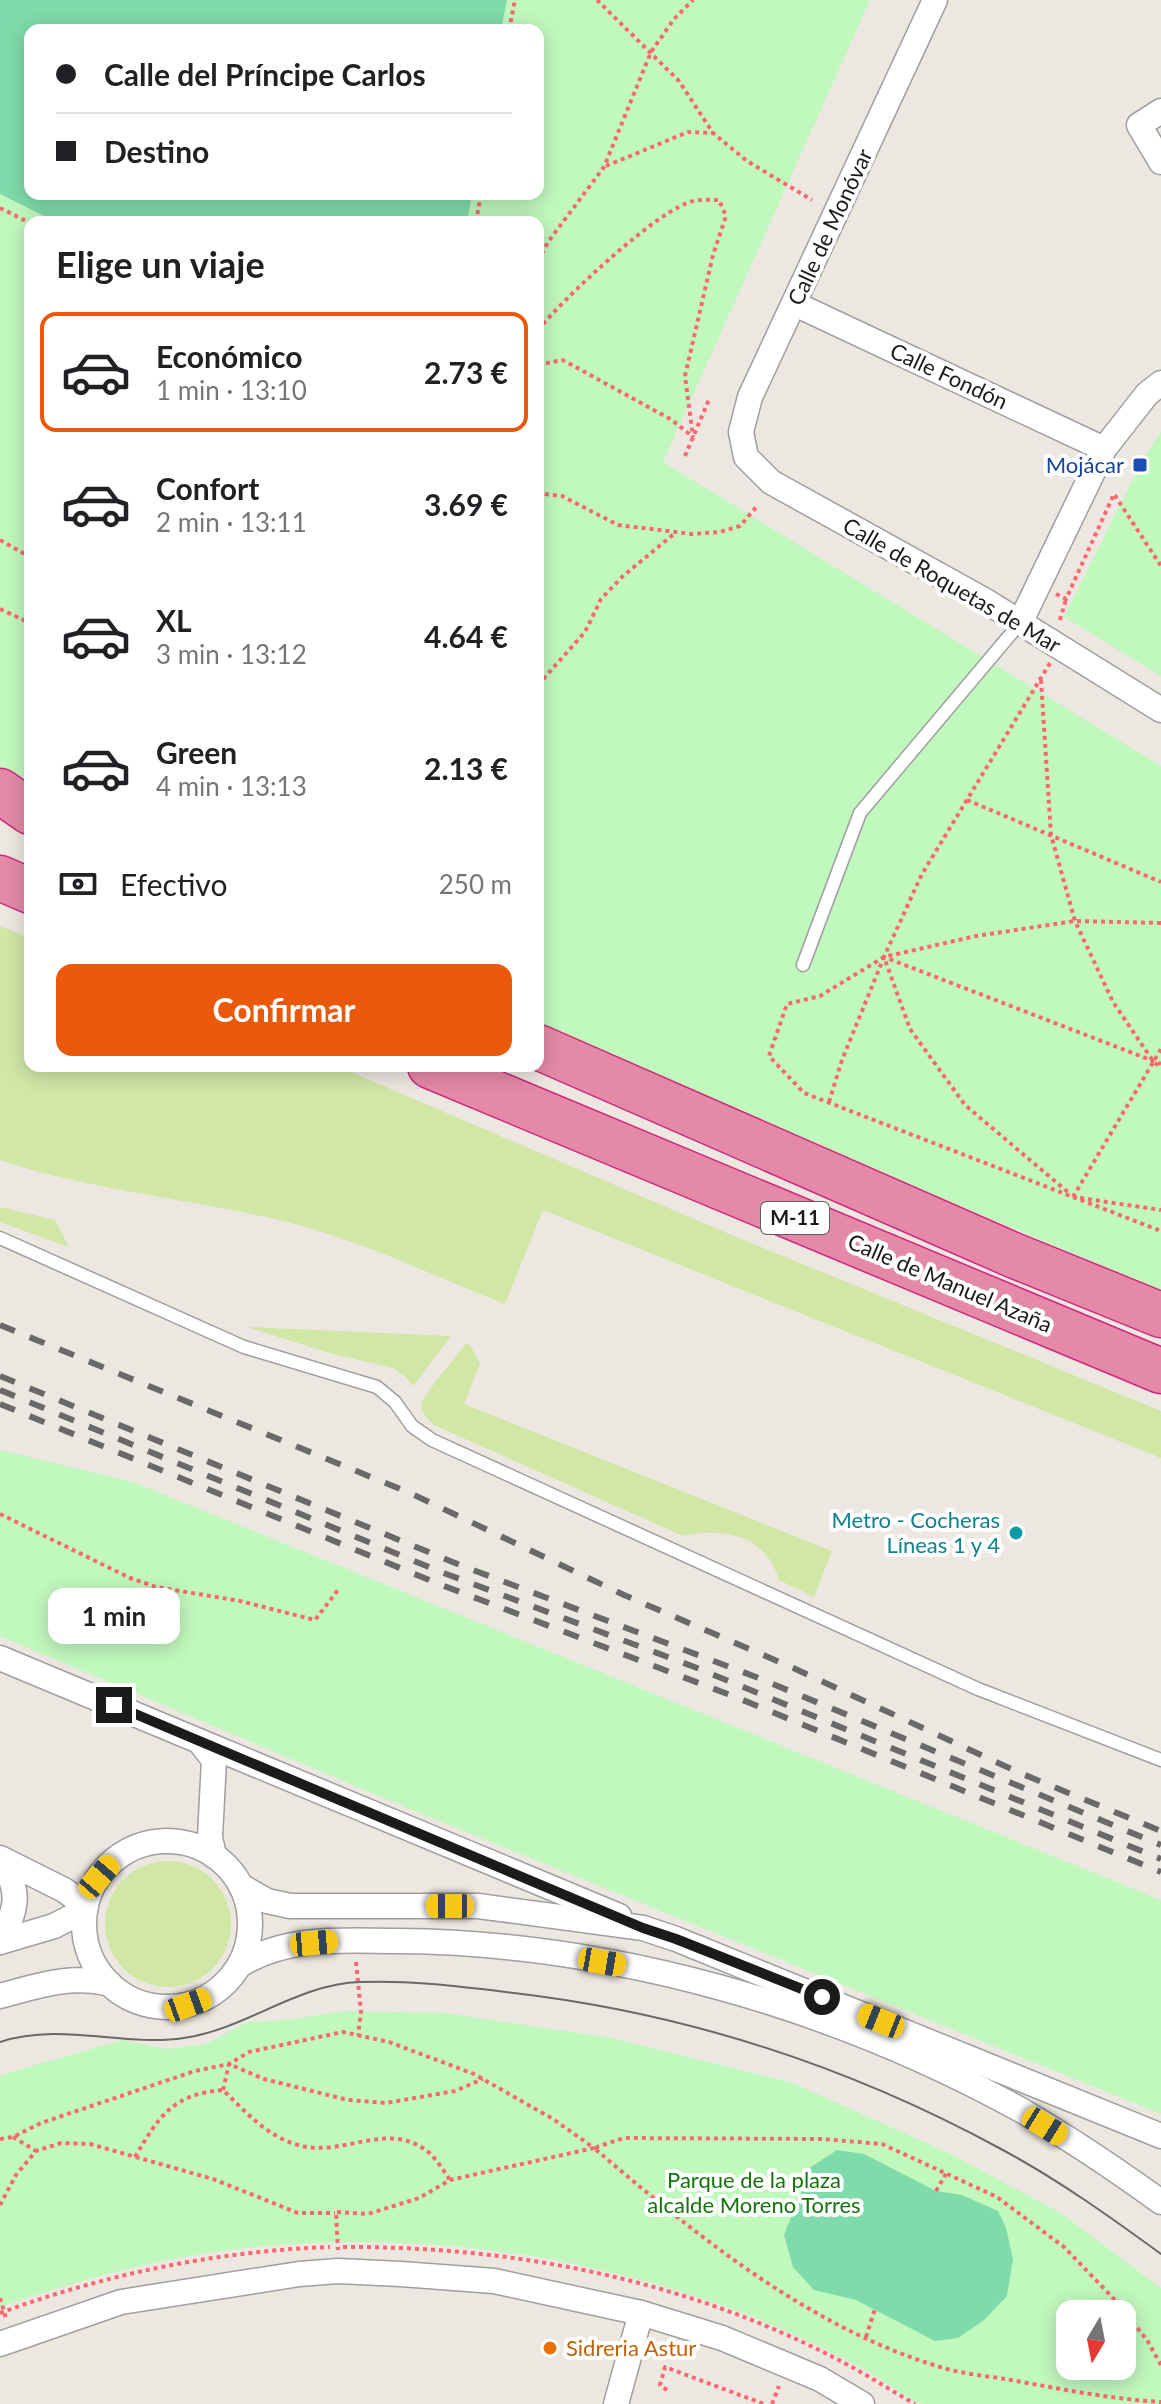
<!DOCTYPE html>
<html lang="es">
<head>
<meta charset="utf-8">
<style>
  :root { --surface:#fff; --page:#f6f6f6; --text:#202124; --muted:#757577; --line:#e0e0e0; --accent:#ea580c }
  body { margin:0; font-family:Lato,sans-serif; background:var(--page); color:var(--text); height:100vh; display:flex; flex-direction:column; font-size:30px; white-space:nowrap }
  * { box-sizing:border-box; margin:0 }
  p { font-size:26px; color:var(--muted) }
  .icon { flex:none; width:44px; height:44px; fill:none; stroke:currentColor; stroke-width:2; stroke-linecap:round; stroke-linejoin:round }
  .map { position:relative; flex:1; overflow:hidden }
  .panel { position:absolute; left:24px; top:216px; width:520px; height:856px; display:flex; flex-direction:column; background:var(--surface); border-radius:16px; box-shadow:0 4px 20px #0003 }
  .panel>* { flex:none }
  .top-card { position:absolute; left:24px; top:24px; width:520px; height:176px; border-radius:16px; box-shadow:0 4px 20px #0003; display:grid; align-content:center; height:176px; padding:0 32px; background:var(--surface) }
  .needle { width:52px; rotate:190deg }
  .controls { position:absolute; left:1056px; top:2300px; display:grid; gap:16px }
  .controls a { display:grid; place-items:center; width:80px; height:80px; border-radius:16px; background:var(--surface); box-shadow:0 4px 20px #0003; font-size:40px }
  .end { position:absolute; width:36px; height:36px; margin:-18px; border:10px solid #1b1b1b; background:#fff; box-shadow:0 0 0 4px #fff }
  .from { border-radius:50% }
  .bubble { position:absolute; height:56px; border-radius:16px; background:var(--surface); box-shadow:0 4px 20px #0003; font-size:26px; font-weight:700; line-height:56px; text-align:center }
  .car { position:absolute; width:24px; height:48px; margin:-24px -12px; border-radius:10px; box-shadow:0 0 6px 2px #0007; background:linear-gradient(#f5c518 24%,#345 0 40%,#f5c518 0 76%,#345 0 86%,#f5c518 0) }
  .top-card b { display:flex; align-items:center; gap:28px; height:76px; font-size:30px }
  .top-card b+b { border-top:2px solid var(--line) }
  .top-card i { width:20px; height:20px; background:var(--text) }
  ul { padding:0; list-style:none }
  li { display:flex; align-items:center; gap:24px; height:120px; margin:0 16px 12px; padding:0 16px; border:4px solid transparent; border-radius:16px }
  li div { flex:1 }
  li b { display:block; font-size:30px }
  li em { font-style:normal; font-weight:700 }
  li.current { border-color:var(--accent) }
  li>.icon { width:72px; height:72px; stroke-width:1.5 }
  h2 { padding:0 32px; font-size:36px; line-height:96px }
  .pay { display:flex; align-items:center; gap:20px; height:88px; padding:0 32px; font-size:30px }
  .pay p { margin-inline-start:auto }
  .cta { display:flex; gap:16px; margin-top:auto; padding:16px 32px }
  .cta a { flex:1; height:92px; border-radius:16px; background:var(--accent); color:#fff; font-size:32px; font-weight:700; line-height:92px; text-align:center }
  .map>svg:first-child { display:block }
</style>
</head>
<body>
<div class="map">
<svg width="1161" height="2404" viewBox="0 0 1161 2404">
  <rect width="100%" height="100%" fill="#ede7e1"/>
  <g fill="#d0e7a6">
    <path d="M0 926 30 938V1066H337L722 1231 1161 1411V1458L543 1210 505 1304C429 1274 354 1237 275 1219 184 1198 89 1190 0 1160Z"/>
    <polygon points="0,1207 55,1220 69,1247 0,1222"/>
    <polygon points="247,1327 451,1336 413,1386 406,1377 393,1368 329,1353"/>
    <path d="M467 1343 470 1345 480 1363 464 1404 832 1551 814 1597 779 1580C766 1535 724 1527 683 1536L434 1425C428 1419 421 1414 421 1405 421 1398 459 1352 467 1343Z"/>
    <circle cx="168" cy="1924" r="63"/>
  </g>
  <g fill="#c1f8bd" fill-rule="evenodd">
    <polygon points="507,0 870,0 663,462 1161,766 1161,1291 538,1027 538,222 467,222 472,194 538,194 538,30 501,30"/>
    <polygon points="0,194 56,222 30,222 30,789 0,772"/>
    <polygon points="1161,431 1161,676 1064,617 1140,465"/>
    <polygon points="0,1450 133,1482 1161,1900 1161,2114 410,1809 0,1636"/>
    <path d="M345 2011 446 2013 612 2038 793 2083 953 2155 1061 2213 1161 2288V2404C1106 2404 1052 2404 997 2404 974 2404 948 2404 925 2404 909 2402 882 2379 867 2371 819 2345 770 2322 718 2304 541 2242 348 2224 163 2261 108 2272 54 2289 0 2307V2075L123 2040 166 2049 206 2044 247 2022 286 2020ZM1070 2314H1122V2366H1070Z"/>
  </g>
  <g fill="#7fdba9">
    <polygon points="0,0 507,0 501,30 30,30 30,194 472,194 467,222 56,222 0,194"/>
    <polygon points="837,2150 864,2154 936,2191 962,2195 998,2211 1006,2228 1013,2259 1007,2296 984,2320 958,2338 935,2341 856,2300 814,2290 793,2267 784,2235 811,2167"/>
  </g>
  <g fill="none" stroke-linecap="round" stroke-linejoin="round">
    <g stroke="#9f9f9f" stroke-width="15">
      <g id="service">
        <polyline points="803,965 860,813 1020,623"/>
        <polyline points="0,1238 244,1347 377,1387 395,1402 412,1426 432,1440 978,1689 1161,1760"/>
      </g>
    </g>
    <g stroke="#9f9f9f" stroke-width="27">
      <g id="minor">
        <polyline points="935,0 750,397 741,432 746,457 771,482 984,600 1161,710"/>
        <polyline points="1161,111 1139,125 1161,162"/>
        <polyline points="795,304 1104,449"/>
        <polyline points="1020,623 1104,449 1147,394 1161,383"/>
        <polyline points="0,1658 199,1741 214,1760 210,1837 214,1856"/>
        <polyline points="199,1741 619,1916"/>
        <circle cx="167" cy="1924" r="83"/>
        <polyline points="0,1858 64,1890 86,1906"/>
        <path d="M0 1859C22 1891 17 1909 0 1942"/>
        <polyline points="241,1886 267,1901 290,1906 478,1906 643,1928 676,1939 1161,2136"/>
        <polyline points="0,1942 54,1926 85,1910"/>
        <path d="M240 1965C289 1935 343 1941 399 1941 613 1943 831 2006 1019 2109 1068 2137 1115 2169 1161 2202"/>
        <path d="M0 1996C37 1986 71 1974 110 1984"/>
        <polyline points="0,2344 121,2302 299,2274 338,2271 401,2274 494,2281 641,2313 722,2338 820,2379 862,2404"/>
        <polyline points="616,2404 641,2313"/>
      </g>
    </g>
    <g stroke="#d2277c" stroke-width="47">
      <g id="motorway">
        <polyline points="0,791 30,812"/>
        <polyline points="0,878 30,891"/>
        <polyline points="538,1047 1013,1255 1161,1315"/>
        <polyline points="430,1066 1161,1371"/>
      </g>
    </g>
    <g stroke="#f7686f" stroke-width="4" stroke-dasharray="4 4" stroke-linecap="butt">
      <polyline points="597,0 679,81 713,133 747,161 812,200"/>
      <polyline points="509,30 515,0"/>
      <polyline points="606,166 688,132 713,133"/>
      <polyline points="0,208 30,223"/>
      <polyline points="476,222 481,194"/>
      <polyline points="538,261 548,242 604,167 651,52 674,19 693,0"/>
      <path d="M538 330C561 301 660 207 694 201 702 199 711 200 719 200L726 216 713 255 685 376 693 437"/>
      <polyline points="538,365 562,360 572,365 672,420 693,437"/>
      <polyline points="685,456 710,397"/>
      <polyline points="538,490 545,494 562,496 618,525 692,534 720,532 740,526 758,505"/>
      <polyline points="0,540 30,557"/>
      <polyline points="1056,594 1066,599 1114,494 1161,566"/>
      <polyline points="0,609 30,623"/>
      <polyline points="1060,620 1066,599"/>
      <polyline points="1050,663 922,874 884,957 1161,1064"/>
      <polyline points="1041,680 1051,835 1075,921 1113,1002 1153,1061 1161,1068"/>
      <polyline points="538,685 585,632 601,599 623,576 674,534"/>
      <polyline points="967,800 1161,882"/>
      <polyline points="1161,923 1075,921 976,936 884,957 820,996 787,1004 769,1056 804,1093 1161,1231"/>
      <polyline points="829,1102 842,1060 884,957 910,1029 965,1105 1069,1193"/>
      <polyline points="1073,1197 1161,1049"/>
      <polyline points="1080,1198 1161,1210"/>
      <polyline points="0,1514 130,1578 156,1587 240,1601 315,1620 338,1590"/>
      <polyline points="356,1962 361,2012 358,2035"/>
      <polyline points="223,2090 229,2064 264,2079 348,2100 386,2103 455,2091 483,2079"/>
      <polyline points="13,2137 36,2151"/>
      <polyline points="0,2139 13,2137 41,2123 195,2071 229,2064 249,2052 343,2032 389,2042 474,2074 553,2119 594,2148 450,2180 419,2198 368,2214 336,2212 338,2250"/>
      <path d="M135 2157C159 2116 173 2094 223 2090 247 2113 268 2138 302 2146 344 2156 388 2121 427 2151 436 2158 443 2170 450 2180"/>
      <polyline points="936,2191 947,2172"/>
      <polyline points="0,2205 16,2175 36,2151 61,2143 90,2144 213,2179 298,2213 335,2213"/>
      <path d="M343 2247C509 2246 676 2278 825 2353 856 2368 885 2387 915 2404"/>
      <polyline points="0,2298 6,2318"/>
      <path d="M0 2313C106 2274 217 2251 330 2247"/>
      <polyline points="866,2337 875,2309"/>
      <path d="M1161 2365 1147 2340 1115 2300 1064 2247 997 2197 882 2144 822 2139 624 2138 594 2148C696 2235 808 2327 940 2367 962 2374 988 2376 1011 2380 1061 2389 1110 2399 1161 2402"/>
      <polyline points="667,2390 660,2385 665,2367 764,2404"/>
      <polyline points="772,2404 779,2386"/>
    </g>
    <use href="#service" stroke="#fff" stroke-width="12"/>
    <use href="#minor" stroke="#fff" stroke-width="24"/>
    <use href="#motorway" stroke="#e489a8" stroke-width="44"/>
    <path stroke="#696969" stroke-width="2" d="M0 2042C61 2022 123 2047 184 2038 246 2029 297 1984 360 1982 411 1980 464 1987 514 1993 685 2013 850 2067 1001 2149 1057 2179 1109 2216 1161 2254"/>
    <g stroke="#696969" stroke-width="6" stroke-dasharray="16 16" stroke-linecap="butt">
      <polyline points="0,1325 410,1493 624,1595 791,1667 1020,1773 1161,1831"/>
      <polyline points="0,1376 460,1565 756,1677 1161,1845"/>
      <polyline points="0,1390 441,1572 697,1668 1161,1859"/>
      <polyline points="0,1404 439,1584 738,1698 1161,1872"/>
    </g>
  </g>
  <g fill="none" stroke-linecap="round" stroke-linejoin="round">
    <polyline stroke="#1b1b1b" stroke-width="10" points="114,1705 643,1928 676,1939 822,1997"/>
  </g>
  <rect fill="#1a4fb4" stroke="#fff" stroke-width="3" x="1132" y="457" width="16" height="16" rx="4"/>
  <circle fill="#0f9aa8" stroke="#fff" stroke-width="3" cx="1016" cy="1533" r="8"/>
  <circle fill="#e8710a" stroke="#fff" stroke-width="3" cx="550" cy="2348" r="8"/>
  <g text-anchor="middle" stroke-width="8" stroke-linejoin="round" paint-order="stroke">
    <rect fill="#fff" stroke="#5f5f5f" stroke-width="2" x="761" y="1202" width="68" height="32" rx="6"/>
    <g font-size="20" font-weight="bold" fill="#1b1b1b">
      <text x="795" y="1225">M-11</text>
    </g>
    <g font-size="22" fill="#1b1b1b" stroke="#fff">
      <text transform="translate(830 227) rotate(-65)" y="8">Calle de Monóvar</text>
      <text transform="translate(949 376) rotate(25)" y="8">Calle Fondón</text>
      <text transform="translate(952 585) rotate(30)" y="8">Calle de Roquetas de Mar</text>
      <text transform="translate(950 1283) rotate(23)" y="8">Calle de Manuel Azaña</text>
    </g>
    <g font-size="22" fill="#164399" stroke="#fff" text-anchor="end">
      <text x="1124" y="473">Mojácar</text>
    </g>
    <g font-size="22" fill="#0d838f" stroke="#fff" text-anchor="end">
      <text x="1000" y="1528">Metro - Cocheras<tspan x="1000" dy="25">Líneas 1 y 4</tspan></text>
    </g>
    <g font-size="22" fill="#15750d" stroke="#fff">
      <text x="754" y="2188">Parque de la plaza<tspan x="754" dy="25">alcalde Moreno Torres</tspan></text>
    </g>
    <g font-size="22" fill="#c56008" stroke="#fff" text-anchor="start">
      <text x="566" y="2356">Sidreria Astur</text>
    </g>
  </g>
</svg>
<div class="controls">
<a><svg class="needle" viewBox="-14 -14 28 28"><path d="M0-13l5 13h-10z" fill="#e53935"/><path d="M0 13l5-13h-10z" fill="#757577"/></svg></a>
</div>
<i class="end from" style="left:822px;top:1997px"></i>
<i class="end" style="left:114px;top:1705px"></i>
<div class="bubble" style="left:48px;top:1588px;width:132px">1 min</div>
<i class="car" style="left:99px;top:1877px;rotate:41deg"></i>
<i class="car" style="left:450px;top:1906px;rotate:270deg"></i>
<i class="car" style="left:314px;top:1943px;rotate:85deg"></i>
<i class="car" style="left:602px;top:1962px;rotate:100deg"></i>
<i class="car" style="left:188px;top:2005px;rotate:70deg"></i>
<i class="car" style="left:881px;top:2021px;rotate:292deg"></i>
<i class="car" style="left:1045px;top:2126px;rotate:122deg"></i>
<div class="top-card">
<b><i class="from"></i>Calle del Príncipe Carlos</b>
<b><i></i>Destino</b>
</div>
<section class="panel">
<h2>Elige un viaje</h2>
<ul>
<li class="current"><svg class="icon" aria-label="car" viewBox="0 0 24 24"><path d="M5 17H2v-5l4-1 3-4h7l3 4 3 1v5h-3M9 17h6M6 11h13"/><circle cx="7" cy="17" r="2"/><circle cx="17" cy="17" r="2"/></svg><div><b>Económico</b><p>1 min · 13:10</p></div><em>2.73 €</em></li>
<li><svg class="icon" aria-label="car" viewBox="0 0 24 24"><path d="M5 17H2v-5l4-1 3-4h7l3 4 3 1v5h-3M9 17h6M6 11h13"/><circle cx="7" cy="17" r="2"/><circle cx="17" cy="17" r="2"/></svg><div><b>Confort</b><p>2 min · 13:11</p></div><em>3.69 €</em></li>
<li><svg class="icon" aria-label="car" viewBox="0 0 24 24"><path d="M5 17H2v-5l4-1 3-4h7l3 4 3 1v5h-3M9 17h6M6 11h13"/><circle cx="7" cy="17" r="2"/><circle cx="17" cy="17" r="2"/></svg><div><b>XL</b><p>3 min · 13:12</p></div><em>4.64 €</em></li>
<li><svg class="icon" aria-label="car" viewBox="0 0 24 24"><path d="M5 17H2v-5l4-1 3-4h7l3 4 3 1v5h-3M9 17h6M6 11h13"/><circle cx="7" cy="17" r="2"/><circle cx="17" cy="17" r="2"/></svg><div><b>Green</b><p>4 min · 13:13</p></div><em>2.13 €</em></li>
</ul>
<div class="pay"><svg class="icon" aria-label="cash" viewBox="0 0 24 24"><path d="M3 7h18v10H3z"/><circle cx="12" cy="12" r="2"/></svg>Efectivo<p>250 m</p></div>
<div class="cta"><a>Confirmar</a></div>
</section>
</div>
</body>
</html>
